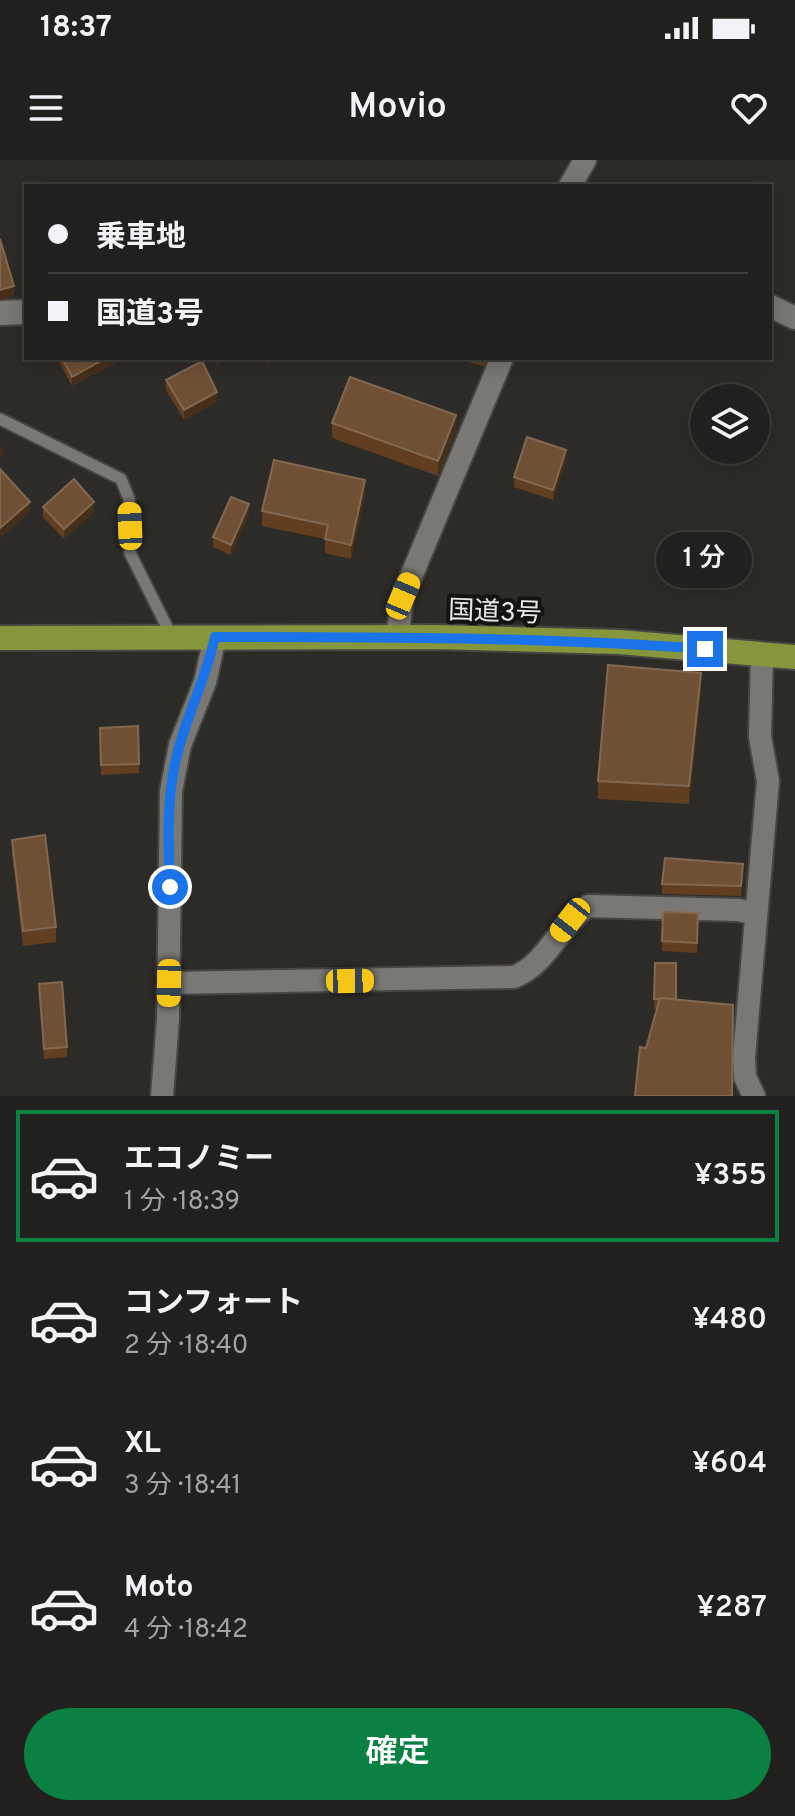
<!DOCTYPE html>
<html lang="ja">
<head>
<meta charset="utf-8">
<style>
  :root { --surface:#21201e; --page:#2d2d2b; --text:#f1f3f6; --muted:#a2a3a4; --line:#3e3e3c; --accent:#0b8043 }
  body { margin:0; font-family:Overpass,"Noto Sans JP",sans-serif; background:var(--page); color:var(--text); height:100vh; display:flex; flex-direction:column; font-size:30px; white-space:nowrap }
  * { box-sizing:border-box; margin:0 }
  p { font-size:26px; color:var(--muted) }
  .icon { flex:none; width:44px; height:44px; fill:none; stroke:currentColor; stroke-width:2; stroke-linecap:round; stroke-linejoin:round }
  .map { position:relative; height:936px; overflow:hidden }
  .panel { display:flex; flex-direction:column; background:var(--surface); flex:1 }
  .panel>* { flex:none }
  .hud { position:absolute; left:24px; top:24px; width:748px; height:176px; border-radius:0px; box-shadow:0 4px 20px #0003,0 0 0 2px var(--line); display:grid; align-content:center; height:176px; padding:0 24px; background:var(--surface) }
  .tools { position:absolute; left:690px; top:224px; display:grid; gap:16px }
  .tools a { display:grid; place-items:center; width:80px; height:80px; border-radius:50%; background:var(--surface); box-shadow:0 4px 20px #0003,0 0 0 2px var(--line); font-size:40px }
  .end { position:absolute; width:36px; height:36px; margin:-18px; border:10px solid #1a73e8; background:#fff; box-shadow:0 0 0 4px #fff }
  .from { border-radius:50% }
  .bubble { position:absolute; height:56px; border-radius:28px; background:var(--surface); box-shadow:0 4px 20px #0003,0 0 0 2px var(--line); font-size:26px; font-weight:600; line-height:56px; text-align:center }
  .car { position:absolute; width:24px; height:48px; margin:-24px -12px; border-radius:10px; box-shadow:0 0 6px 2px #0007; background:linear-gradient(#f5c518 24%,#345 0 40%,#f5c518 0 76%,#345 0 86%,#f5c518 0) }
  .hud b { display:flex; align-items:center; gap:28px; height:76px; font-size:30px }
  .hud b+b { border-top:2px solid var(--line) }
  .hud i { width:20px; height:20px; background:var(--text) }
  ul { padding:14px 0 0; list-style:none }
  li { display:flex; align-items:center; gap:24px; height:132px; margin:0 16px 12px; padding:0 8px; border:4px solid transparent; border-radius:0px }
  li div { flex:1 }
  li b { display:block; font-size:30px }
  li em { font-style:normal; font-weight:600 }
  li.selected { border-color:var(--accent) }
  li>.icon { width:72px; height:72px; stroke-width:1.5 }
  .primary-button { display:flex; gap:16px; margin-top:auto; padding:16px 24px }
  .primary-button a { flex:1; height:92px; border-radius:48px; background:var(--accent); color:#fff; font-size:32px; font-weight:600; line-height:92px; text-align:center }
  .status { display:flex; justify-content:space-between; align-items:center; height:56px; padding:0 40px; background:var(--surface); direction:ltr }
  .status svg { height:22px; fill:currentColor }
  header { display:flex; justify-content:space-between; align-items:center; height:104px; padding:0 24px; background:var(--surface); font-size:36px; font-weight:600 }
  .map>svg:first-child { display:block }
</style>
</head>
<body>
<div class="status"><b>18:37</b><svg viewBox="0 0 49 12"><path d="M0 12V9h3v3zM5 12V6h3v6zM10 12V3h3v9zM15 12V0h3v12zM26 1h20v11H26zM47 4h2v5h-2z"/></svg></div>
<header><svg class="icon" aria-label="menu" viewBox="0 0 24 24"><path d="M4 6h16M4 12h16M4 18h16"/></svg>Movio<svg class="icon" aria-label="heart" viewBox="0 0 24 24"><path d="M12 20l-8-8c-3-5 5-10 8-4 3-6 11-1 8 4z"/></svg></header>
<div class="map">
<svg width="795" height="936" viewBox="0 0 795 936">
  <rect width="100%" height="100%" fill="#2c2b28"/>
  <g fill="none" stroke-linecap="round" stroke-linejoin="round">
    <g stroke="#484643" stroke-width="15">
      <polyline id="service" points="0,259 121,319 129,339 130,393 172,477"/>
    </g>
    <g stroke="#484643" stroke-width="26">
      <g id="minor">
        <polyline points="570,26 585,0"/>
        <polyline points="770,146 795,158"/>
        <polyline points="397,477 403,436 502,198"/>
        <path d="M169 823 514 817C547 804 558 766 588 746L739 750 756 754"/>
        <polyline points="162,936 168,859 171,631 180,585 205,522 215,477"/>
        <polyline points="754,936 745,917 744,897 768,621 760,577 762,494"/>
      </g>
    </g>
    <g stroke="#484643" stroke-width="28">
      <polyline id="tertiary" points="0,153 26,152"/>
    </g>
    <g stroke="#484643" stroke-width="28">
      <polyline id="trunk" points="0,478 436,477 619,482 795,497"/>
    </g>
    <use href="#service" stroke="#797874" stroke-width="11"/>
    <use href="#minor" stroke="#797874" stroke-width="22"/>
    <use href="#tertiary" stroke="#797874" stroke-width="24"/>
    <use href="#trunk" stroke="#86963c" stroke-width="24"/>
  </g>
  <g fill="#613e20">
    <polygon points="57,198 124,198 72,226"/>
    <polygon points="460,198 488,198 484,206 460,200"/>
    <polygon points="166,220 217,242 184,260 166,230"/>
    <polygon points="332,263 456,270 438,316 332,278"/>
    <polygon points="566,300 553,340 514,327 514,317"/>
    <polygon points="365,334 351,399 325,393 325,379 262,366 262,351"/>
    <polygon points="43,347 94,352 64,379 43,357"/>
    <polygon points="249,354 231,395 213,387 213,377"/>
    <polygon points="701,532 689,644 598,639 598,621"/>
    <polygon points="138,566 139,613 101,615 100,568"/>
    <polygon points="12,680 56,767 56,782 23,786 12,694"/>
    <polygon points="743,714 741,736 662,734 662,724"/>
    <polygon points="663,752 698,753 697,793 662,791"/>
    <polygon points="655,803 676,803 657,849 654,849"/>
    <polygon points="39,824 67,887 67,897 44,899"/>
  </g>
  <g fill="#462f1a">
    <polygon points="14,126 14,136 0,140 0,130"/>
    <polygon points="106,198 124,198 72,226 72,217"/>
    <polygon points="216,198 230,198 216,205"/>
    <polygon points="266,198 278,198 266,205"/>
    <polygon points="217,232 217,242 184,260 184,250"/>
    <polygon points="456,255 456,270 438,316 438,301"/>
    <polygon points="3,286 3,296 0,298 0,288"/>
    <polygon points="566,290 566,300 553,340 553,330"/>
    <polygon points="365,320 365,334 351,399 351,385"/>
    <polygon points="30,342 30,352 0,378 0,368"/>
    <polygon points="94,342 94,352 64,379 64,369"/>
    <polygon points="249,344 249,354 231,395 231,385"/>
    <polygon points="701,513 701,532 689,644 689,626"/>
  </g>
  <g fill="#705035" stroke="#826851" stroke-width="2">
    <polygon points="0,79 14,126 0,130"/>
    <polygon points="62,198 106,198 72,217"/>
    <polygon points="202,201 217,232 184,250 166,220"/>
    <polygon points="350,217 456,255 438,301 332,263"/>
    <polygon points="527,277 566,290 553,330 514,317"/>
    <polygon points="274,300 365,320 351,385 325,379 328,365 262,351"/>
    <polygon points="0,309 30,342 0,368"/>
    <polygon points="74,319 94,342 64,369 43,347"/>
    <polygon points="231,337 249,344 231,385 213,377"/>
    <polygon points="608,505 701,513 689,626 598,621"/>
    <polygon points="138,566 139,604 101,605 100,568"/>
    <polygon points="45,675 56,767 23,771 12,680"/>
    <polygon points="665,698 743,704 741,726 662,724"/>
    <polygon points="663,752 698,753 697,783 662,781"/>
    <polygon points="655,803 676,803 676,839 660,838 660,839 654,839"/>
    <polygon points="62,822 67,887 44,889 39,824"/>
    <polygon points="660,838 733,845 732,936 635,936 640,887 646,888"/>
  </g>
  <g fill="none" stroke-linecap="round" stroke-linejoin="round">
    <path stroke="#1a73e8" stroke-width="10" d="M170 727C168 680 166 629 180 584 191 546 206 517 215 477 378 477 542 477 705 489"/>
  </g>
  <g text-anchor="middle" stroke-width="8" stroke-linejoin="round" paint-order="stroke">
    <g font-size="26" fill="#e8e7e5" stroke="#141312">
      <text transform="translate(495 451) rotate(2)" y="9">国道3号</text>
    </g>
  </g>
</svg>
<div class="tools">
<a><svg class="icon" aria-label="layers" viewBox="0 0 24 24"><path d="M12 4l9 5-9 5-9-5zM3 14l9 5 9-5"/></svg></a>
</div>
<i class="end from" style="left:170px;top:727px"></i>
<i class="end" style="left:705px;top:489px"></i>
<div class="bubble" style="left:656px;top:372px;width:96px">1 分</div>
<i class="car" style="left:130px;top:366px;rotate:358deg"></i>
<i class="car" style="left:403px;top:436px;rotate:23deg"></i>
<i class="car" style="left:570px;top:760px;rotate:218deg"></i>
<i class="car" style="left:350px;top:821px;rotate:89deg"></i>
<i class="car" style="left:169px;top:823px;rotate:181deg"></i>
<div class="hud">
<b><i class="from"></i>乗車地</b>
<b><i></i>国道3号</b>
</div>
</div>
<section class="panel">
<ul>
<li class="selected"><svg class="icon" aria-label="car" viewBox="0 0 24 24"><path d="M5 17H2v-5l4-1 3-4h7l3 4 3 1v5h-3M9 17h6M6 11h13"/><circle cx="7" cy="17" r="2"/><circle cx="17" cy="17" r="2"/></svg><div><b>エコノミー</b><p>1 分 · 18:39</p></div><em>¥355</em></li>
<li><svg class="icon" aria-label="car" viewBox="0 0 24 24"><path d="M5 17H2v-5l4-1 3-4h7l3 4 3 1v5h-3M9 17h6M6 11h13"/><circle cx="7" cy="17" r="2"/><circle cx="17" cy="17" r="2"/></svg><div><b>コンフォート</b><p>2 分 · 18:40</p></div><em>¥480</em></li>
<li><svg class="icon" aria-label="car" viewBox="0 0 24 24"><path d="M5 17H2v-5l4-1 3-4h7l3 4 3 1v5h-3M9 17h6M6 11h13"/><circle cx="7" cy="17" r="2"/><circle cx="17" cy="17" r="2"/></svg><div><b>XL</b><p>3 分 · 18:41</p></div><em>¥604</em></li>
<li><svg class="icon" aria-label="car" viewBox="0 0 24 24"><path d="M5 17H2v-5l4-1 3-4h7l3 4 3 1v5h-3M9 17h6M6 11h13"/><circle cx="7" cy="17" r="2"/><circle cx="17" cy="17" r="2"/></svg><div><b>Moto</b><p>4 分 · 18:42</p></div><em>¥287</em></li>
</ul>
<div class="primary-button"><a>確定</a></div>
</section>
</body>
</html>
